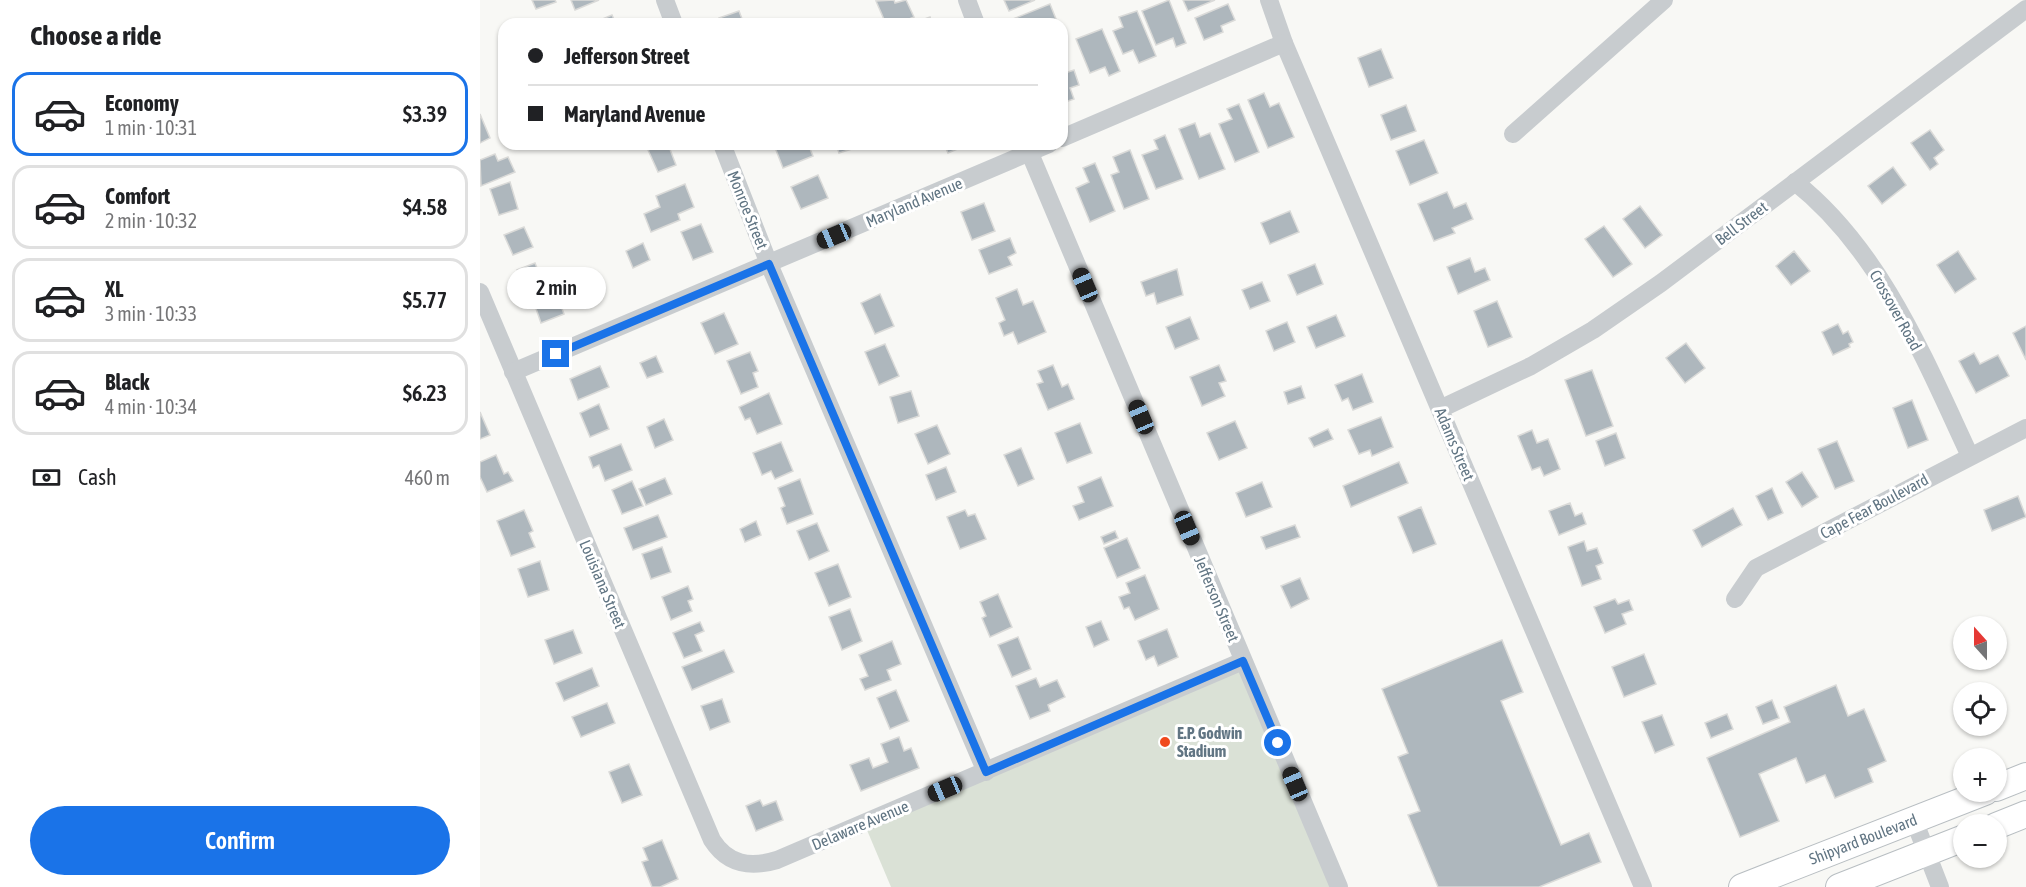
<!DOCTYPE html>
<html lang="en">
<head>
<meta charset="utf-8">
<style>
  :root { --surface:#fff; --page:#f6f6f6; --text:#202124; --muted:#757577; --line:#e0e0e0; --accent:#1a73e8 }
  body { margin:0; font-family:"Asap Condensed",sans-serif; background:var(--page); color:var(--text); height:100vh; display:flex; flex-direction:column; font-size:22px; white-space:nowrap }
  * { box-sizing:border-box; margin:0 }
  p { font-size:20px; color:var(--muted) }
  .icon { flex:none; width:33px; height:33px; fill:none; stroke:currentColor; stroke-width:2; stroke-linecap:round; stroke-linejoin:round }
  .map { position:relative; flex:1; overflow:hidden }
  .panel { display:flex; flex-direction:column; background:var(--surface); width:480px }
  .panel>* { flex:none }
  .hud { position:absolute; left:18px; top:18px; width:570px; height:132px; border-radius:18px; box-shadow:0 2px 4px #0004; display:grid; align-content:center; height:132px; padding:0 30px; background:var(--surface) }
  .needle { width:39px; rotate:339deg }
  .tools { position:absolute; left:1473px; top:616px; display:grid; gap:12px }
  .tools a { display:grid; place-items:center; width:54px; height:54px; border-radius:50%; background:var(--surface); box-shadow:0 2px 4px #0004; font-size:30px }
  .end { position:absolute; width:27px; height:27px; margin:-14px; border:8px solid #1a73e8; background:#fff; box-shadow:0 0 0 3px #fff }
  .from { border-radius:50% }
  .bubble { position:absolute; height:42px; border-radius:21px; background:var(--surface); box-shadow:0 2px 4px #0004; font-size:20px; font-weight:600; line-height:42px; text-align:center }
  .car { position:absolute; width:18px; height:36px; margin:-18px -9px; border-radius:8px; box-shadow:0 0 4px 2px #0007; background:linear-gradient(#222 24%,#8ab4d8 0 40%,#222 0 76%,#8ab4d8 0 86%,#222 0) }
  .hud b { display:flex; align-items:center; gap:21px; height:57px; font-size:22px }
  .hud b+b { border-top:2px solid var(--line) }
  .hud i { width:15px; height:15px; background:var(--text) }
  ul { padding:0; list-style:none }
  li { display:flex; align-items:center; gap:18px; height:84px; margin:0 12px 9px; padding:0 18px; border:3px solid var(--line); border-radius:18px }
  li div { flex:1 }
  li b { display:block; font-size:22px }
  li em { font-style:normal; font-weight:600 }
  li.on { border-color:var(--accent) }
  li>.icon { width:54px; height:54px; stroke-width:1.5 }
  h2 { padding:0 30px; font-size:27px; line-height:72px }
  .pay { display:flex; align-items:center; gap:15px; height:66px; padding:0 30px; font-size:22px }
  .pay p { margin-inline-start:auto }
  .button { display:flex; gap:12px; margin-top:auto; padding:12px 30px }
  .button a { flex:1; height:69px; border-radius:36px; background:var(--accent); color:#fff; font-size:24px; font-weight:600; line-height:69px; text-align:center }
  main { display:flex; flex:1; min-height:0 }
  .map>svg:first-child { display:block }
</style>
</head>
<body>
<main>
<section class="panel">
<h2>Choose a ride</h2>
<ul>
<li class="on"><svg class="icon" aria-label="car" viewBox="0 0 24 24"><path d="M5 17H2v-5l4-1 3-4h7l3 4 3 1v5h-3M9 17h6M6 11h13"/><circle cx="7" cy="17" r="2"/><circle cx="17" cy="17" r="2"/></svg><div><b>Economy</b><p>1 min · 10:31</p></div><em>$3.39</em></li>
<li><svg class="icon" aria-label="car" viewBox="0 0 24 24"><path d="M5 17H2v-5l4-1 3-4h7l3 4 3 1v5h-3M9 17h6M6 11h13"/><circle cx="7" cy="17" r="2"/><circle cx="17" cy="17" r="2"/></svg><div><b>Comfort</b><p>2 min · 10:32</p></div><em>$4.58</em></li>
<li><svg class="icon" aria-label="car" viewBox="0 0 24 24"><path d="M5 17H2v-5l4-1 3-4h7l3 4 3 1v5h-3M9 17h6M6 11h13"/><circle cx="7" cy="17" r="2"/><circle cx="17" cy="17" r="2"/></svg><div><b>XL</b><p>3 min · 10:33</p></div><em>$5.77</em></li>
<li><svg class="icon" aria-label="car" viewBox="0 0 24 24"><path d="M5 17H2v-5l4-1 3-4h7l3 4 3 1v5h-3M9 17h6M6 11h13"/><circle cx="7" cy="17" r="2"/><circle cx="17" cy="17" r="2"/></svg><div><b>Black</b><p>4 min · 10:34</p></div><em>$6.23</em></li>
</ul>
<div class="pay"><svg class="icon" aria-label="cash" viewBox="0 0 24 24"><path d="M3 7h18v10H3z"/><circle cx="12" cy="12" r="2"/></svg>Cash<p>460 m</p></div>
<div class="button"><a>Confirm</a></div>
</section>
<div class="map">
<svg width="1546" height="887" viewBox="0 0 1546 887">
  <rect width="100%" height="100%" fill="#f8f8f5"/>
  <polygon fill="#dae1d6" points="763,661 859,887 411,887 384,823"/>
  <g fill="#aeb7bd" stroke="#dadad8" stroke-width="1.5">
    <polygon points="52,0 75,0 76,2 56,9"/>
    <polygon points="91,0 119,0 95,10"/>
    <polygon points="414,0 415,3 426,0 434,17 417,24 406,24 396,1"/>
    <polygon points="524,0 555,0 529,11"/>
    <polygon points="689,0 706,43 696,47 693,38 676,45 662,11"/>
    <polygon points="703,0 735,0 708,11"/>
    <polygon points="570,4 578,24 535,24 533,19"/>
    <polygon points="748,4 755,20 741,26 743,32 724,40 715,18"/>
    <polygon points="259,11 264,24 241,24 239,18"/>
    <polygon points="657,11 676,56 659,63 653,50 643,54 633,31 643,27 639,17"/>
    <polygon points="132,15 136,24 114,24 113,23"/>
    <polygon points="450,17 452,24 431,24"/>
    <polygon points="622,29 640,71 629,76 625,67 610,73 596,39"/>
    <polygon points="901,49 913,78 889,87 878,58"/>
    <polygon points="594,70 599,85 590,88 594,99 582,103 582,74"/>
    <polygon points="784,93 790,107 799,103 814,137 788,148 768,100"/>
    <polygon points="759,104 779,152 755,162 739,124 752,119 747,109"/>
    <polygon points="926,105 936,131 911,140 901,115"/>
    <polygon points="0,114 10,138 0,143"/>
    <polygon points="715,123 720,137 730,133 745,169 719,179 699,129"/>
    <polygon points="1450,130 1464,150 1454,158 1458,164 1450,170 1431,143"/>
    <polygon points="685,135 703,179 676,189 662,155 678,149 674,140"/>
    <polygon points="944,140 958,173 930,185 916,151"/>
    <polygon points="183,144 188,144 196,165 178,172 168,150"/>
    <polygon points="297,144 328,144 333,156 303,168 294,145"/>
    <polygon points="356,144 373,144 375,148 359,153"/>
    <polygon points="464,144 486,144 487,145 468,153"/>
    <polygon points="650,150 669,199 644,209 631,175 639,172 633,157"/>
    <polygon points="15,154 18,161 28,157 35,172 1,186 0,160"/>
    <polygon points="615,163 635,211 610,222 596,188 609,182 603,168"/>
    <polygon points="1413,167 1426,185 1402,204 1388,186"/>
    <polygon points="338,175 348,198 321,209 311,187"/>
    <polygon points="30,182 38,209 19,215 10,189"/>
    <polygon points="205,184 214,207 198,214 200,220 171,232 164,214 180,207 176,196"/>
    <polygon points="967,192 974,208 986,203 993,219 972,228 975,233 954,241 938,204"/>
    <polygon points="504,203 515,231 492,240 481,212"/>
    <polygon points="1160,206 1182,235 1165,248 1143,219"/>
    <polygon points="810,211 819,232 790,244 781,223"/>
    <polygon points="221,224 233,252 213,260 201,232"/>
    <polygon points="1124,226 1152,264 1133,277 1105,239"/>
    <polygon points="44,227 53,247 33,255 24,235"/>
    <polygon points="530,238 536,253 528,257 532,265 509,274 499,250"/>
    <polygon points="163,243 170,260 153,268 146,251"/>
    <polygon points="1314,251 1330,271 1311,285 1296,266"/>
    <polygon points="1478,251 1496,279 1475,293 1457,265"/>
    <polygon points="990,258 995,272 1005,268 1010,280 978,294 967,267"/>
    <polygon points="55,263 65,288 47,295 37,270"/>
    <polygon points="835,264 843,284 817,295 808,275"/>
    <polygon points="697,269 703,295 677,304 674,293 666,296 661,282"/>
    <polygon points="782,282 790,301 770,309 762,290"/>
    <polygon points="537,289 543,305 553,301 566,332 538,344 533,332 524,336 519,323 525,320 516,298"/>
    <polygon points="76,292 84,314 61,323 53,300"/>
    <polygon points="400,294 414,326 395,334 381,303"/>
    <polygon points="1017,301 1032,337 1008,347 994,311"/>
    <polygon points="244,313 258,344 235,354 221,323"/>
    <polygon points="856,315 865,336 836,348 827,327"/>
    <polygon points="710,317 719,339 695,349 686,327"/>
    <polygon points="807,322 815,342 794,351 786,331"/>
    <polygon points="1358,324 1363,334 1368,331 1373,342 1369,344 1370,347 1353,355 1342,332"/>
    <polygon points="1546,326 1546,360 1533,333"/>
    <polygon points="1206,343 1225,368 1205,383 1186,358"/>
    <polygon points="405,344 419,376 399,385 385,352"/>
    <polygon points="270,352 278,371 273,373 278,387 261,394 247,361"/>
    <polygon points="1494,353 1500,364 1518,355 1529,376 1496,393 1479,361"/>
    <polygon points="176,356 183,372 167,378 160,363"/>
    <polygon points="573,365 582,387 588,384 594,399 568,410 557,384 563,382 558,371"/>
    <polygon points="739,365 746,381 739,383 745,396 722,406 710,377"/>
    <polygon points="120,366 129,387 98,400 90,379"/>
    <polygon points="1112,370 1133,426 1106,436 1085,380"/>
    <polygon points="882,374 893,402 873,410 868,398 862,401 855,385"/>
    <polygon points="821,386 825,398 808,404 804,392"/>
    <polygon points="431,391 439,416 418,423 410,397"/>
    <polygon points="289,393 302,424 277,434 270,418 265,420 259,407"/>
    <polygon points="1432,400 1448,440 1428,448 1413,408"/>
    <polygon points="119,404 129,429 110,437 100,413"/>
    <polygon points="0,412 10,435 0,439"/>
    <polygon points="901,417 913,447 892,456 890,450 879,454 868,430"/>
    <polygon points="184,419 193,440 175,448 167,427"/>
    <polygon points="755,421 767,448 739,460 727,433"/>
    <polygon points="600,423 612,453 587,463 575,433"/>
    <polygon points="457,425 470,454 448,464 435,434"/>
    <polygon points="848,429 853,439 834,447 829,438"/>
    <polygon points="1052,430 1057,443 1068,439 1080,469 1064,476 1060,467 1052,470 1038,436"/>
    <polygon points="1136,433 1145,458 1125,466 1116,441"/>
    <polygon points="1357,441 1374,481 1355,489 1338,449"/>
    <polygon points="301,442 313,471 295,479 291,471 282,475 273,453"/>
    <polygon points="141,444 152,470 125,481 119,465 113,468 109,457"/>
    <polygon points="541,448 554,479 538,486 524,455"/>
    <polygon points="16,455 24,474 28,472 33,481 7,492 0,477 0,462"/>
    <polygon points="919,462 928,483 871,507 863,486"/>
    <polygon points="466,467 476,492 456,500 446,475"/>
    <polygon points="1322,472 1338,497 1322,507 1306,482"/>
    <polygon points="621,477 633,506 599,520 593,506 604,502 598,487"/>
    <polygon points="185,478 192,494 166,505 159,489"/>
    <polygon points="320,479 333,514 307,524 301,508 305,506 298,488"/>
    <polygon points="152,481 163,506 142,514 132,490"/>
    <polygon points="782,482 792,507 766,517 756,493"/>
    <polygon points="1292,488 1303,513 1288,520 1276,496"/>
    <polygon points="1538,496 1546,517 1512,531 1504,510"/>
    <polygon points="1090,503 1095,516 1102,513 1106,524 1079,535 1069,511"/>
    <polygon points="941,507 956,544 933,553 918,517"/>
    <polygon points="1253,508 1262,525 1222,547 1213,530"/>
    <polygon points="44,510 53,531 49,533 55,547 31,556 17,521"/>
    <polygon points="485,510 488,516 495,514 506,539 480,549 467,517"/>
    <polygon points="178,515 187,537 153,550 144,528"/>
    <polygon points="276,521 281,535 265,542 260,529"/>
    <polygon points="337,523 349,551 329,560 317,531"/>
    <polygon points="815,525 820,537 786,549 781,537"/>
    <polygon points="635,531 638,538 624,544 621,537"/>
    <polygon points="647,538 660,568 637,578 624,548"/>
    <polygon points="1104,541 1107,551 1117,548 1123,563 1116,566 1121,579 1102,586 1088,547"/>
    <polygon points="182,547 191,572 171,579 162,554"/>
    <polygon points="60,561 69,590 48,597 38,569"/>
    <polygon points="358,564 371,597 349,606 335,573"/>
    <polygon points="665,575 679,609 655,620 649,607 644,609 639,597 650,593 646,583"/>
    <polygon points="820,578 829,599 811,608 801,586"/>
    <polygon points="208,586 213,599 208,601 212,611 191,620 182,597"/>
    <polygon points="518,594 532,627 510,637 502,618 506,616 500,602"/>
    <polygon points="1135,599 1138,604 1149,600 1153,610 1142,614 1146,624 1125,633 1114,607"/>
    <polygon points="370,609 382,641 362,650 349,617"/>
    <polygon points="621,621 629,640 614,647 606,627"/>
    <polygon points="220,622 224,631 215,635 222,651 204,658 193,633"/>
    <polygon points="687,629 698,657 678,666 674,656 666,660 658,641"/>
    <polygon points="93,630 102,653 74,664 65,640"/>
    <polygon points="538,637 551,669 532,677 518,645"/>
    <polygon points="1022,640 1043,692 1021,701 1081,845 1109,833 1121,862 1059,887 958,887 928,815 940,811 918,757 928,753 902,689"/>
    <polygon points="412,641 421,664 407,670 411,680 385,690 380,679 388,676 379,655"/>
    <polygon points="244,650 254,672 212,690 202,667"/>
    <polygon points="1164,654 1176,684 1144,697 1132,667"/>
    <polygon points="112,668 119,686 84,701 76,683"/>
    <polygon points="556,678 560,687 577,680 585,697 568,705 570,711 550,719 536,686"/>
    <polygon points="1356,685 1368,716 1384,709 1406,761 1388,769 1393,782 1355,798 1345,775 1326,783 1316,758 1279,774 1299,821 1260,837 1227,758 1310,722 1304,707"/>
    <polygon points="416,690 429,721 410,729 397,698"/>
    <polygon points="242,699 250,722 230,730 221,706"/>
    <polygon points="1292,700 1299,718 1283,724 1276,707"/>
    <polygon points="127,703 135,723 101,737 92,717"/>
    <polygon points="1247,714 1253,729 1231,738 1225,723"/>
    <polygon points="1182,715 1194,745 1175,753 1162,722"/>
    <polygon points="419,737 424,751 431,748 439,768 381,791 370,765 389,758 393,768 408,762 401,744"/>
    <polygon points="149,764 162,795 142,803 129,772"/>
    <polygon points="280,800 283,806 296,801 303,820 276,831 266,806"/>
    <polygon points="182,840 198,879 180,887 172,887 162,862 168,860 163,848"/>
  </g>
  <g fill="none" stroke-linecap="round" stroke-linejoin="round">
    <g stroke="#b8bec2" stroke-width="28">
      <g id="secondary">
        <polyline points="1516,788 1546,776"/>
        <polyline points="1516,826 1546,814"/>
        <polyline points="1262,887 1505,792"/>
        <polyline points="1359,887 1484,838"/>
      </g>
    </g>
    <g stroke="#c8cccf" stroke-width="18">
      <polyline points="185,0 194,24"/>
      <polyline points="487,0 496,24"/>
      <polyline points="789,0 804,43 1163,887"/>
      <polyline points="1033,134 1184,0"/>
      <polyline points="582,138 804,43"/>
      <polyline points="242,144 289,264 506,772"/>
      <polyline points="546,144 859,887"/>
      <path d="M1315 182C1401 250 1445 360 1490 456"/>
      <path d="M0 292 232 840C248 865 270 868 297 860L763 661"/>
      <polyline points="33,372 569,144"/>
      <polyline points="960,409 1051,366 1113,330 1181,283 1546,9"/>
      <polyline points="1255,599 1276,568 1546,428"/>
      <polyline points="1434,820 1460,887"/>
    </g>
    <use href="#secondary" stroke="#fff" stroke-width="26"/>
  </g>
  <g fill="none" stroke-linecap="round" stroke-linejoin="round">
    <polyline stroke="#1a73e8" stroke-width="8" points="76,354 289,264 506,772 763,661 798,743"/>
  </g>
  <circle fill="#f0491d" stroke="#fff" stroke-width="2" cx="685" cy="742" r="6"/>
  <g text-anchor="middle" stroke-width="6" stroke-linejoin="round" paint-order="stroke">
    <g font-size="16" fill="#617583" stroke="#fff">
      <text transform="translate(434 202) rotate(-23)" y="6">Maryland Avenue</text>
      <text transform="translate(268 210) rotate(68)" y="6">Monroe Street</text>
      <text transform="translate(1261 223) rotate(-37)" y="6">Bell Street</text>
      <text transform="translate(1416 310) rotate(61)" y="6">Crossover Road</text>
      <text transform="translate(975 444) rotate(67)" y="6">Adams Street</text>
      <text transform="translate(1394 506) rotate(-28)" y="6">Cape Fear Boulevard</text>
      <text transform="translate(123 584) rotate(67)" y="6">Louisiana Street</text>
      <text transform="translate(737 599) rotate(67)" y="6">Jefferson Street</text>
      <text transform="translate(380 825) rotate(-23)" y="6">Delaware Avenue</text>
      <text transform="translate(1383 839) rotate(-21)" y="6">Shipyard Boulevard</text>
    </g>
    <g font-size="16" font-weight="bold" fill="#617583" stroke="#fff" text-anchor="start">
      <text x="697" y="739">E.P. Godwin<tspan x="697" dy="18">Stadium</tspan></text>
    </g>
  </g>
</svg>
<div class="tools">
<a><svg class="needle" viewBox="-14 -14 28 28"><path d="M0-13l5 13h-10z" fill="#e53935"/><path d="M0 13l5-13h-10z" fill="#757577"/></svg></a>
<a><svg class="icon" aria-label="locate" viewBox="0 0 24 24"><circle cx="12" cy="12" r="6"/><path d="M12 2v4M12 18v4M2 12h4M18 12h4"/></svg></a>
<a>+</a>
<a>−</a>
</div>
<i class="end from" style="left:798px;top:743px"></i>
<i class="end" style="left:76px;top:354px"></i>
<div class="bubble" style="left:27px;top:267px;width:99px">2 min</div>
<i class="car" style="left:354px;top:236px;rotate:247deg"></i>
<i class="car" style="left:605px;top:285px;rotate:337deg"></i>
<i class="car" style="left:661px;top:417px;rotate:337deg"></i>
<i class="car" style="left:707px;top:528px;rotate:157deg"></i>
<i class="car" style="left:815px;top:784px;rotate:337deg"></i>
<i class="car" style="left:465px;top:789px;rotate:247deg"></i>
<div class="hud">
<b><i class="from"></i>Jefferson Street</b>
<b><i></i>Maryland Avenue</b>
</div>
</div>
</main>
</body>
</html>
